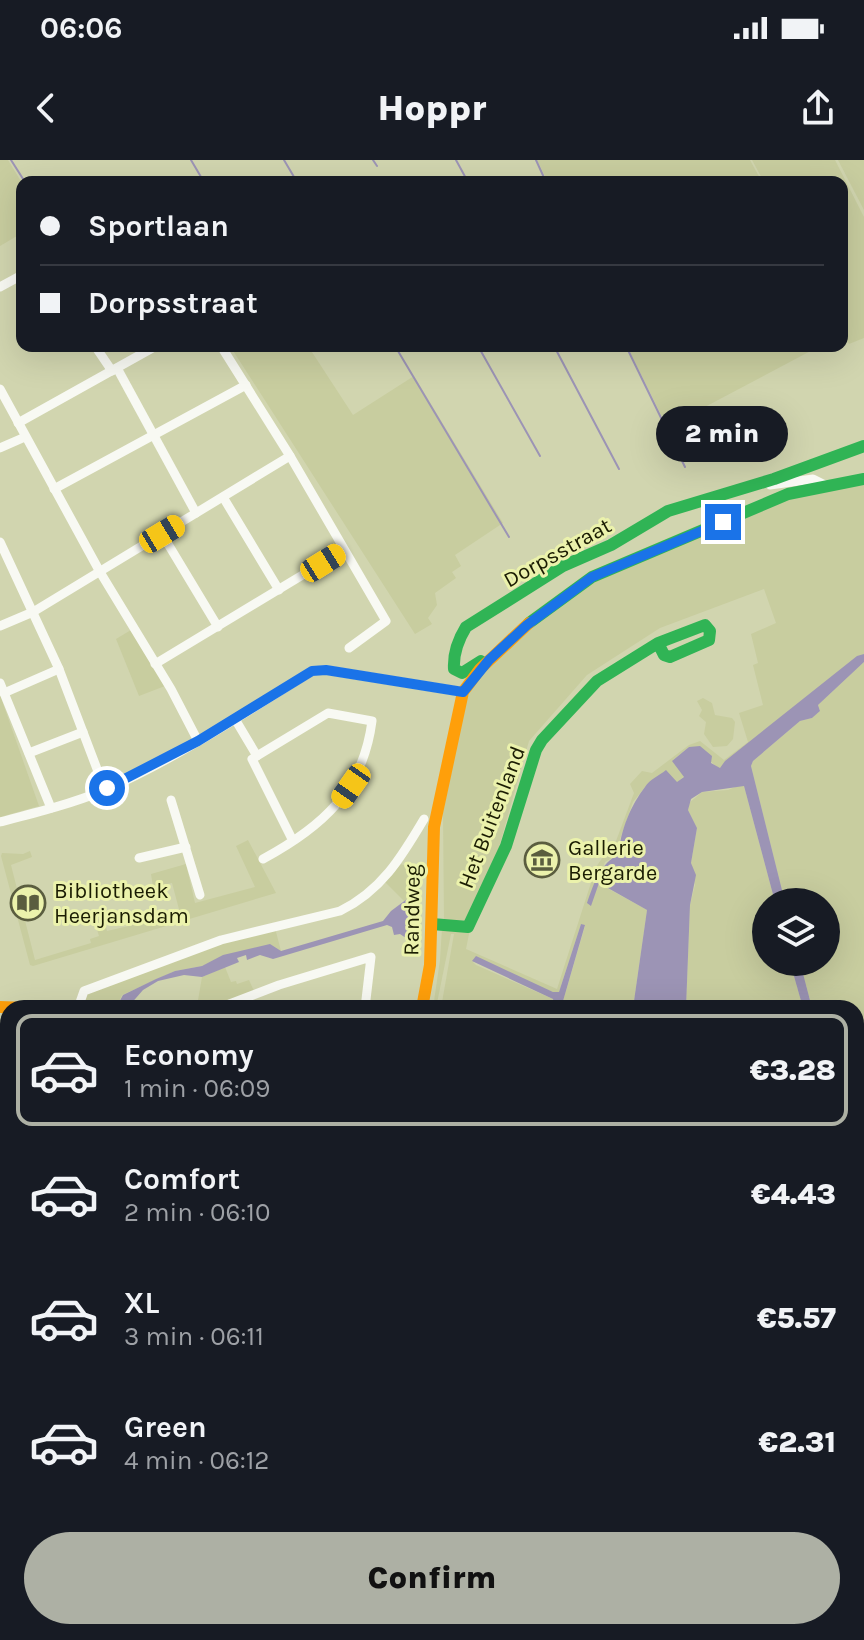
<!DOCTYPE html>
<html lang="en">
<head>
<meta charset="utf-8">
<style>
  :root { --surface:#171b24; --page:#242831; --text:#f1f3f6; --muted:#9ea1a6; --line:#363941; --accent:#adb0a4 }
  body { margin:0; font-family:Karla,sans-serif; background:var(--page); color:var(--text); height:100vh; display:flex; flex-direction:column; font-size:30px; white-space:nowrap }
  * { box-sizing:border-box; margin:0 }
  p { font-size:26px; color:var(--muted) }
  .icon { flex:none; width:44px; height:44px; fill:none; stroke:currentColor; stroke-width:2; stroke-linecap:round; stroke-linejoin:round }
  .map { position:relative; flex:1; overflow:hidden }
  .panel { position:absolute; left:0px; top:840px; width:864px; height:640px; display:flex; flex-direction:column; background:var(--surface); border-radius:24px 24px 0 0; box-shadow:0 8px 32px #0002 }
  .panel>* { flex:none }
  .banner { position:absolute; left:16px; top:16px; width:832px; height:176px; border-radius:16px; box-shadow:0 8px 32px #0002; display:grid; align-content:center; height:176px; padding:0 24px; background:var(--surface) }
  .fabs { position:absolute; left:752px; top:728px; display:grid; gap:16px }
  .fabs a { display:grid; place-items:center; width:88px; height:88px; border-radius:50%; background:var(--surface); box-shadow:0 8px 32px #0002; font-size:40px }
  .end { position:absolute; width:36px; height:36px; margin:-18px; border:10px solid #1a73e8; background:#fff; box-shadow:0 0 0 4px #fff }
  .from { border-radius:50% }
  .bubble { position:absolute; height:56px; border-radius:28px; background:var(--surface); box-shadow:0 8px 32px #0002; font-size:26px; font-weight:800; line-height:56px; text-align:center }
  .car { position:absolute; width:24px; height:48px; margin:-24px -12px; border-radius:10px; box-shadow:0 0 6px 2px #0007; background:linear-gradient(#f5c518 24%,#345 0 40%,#f5c518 0 76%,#345 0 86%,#f5c518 0) }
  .banner b { display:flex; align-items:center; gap:28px; height:76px; font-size:30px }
  .banner b+b { border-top:2px solid var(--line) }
  .banner i { width:20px; height:20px; background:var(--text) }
  ul { padding:14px 0 0; list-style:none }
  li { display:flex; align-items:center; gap:24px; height:112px; margin:0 16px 12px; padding:0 8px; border:4px solid transparent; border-radius:16px }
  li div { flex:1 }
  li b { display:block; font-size:30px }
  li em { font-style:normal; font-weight:800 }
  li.selected { border-color:var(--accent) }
  li>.icon { width:72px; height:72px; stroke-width:1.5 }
  .button { display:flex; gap:16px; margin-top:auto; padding:16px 24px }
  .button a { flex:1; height:92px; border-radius:48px; background:var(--accent); color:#111; font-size:32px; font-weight:800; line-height:92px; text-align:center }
  .status { display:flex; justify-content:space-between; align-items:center; height:56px; padding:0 40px; background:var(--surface); direction:ltr }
  .status svg { height:22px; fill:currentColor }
  header { display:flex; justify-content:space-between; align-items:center; height:104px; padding:0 24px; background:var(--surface); font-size:36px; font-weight:800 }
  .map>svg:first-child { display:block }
</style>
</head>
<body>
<div class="status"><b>06:06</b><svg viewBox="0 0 49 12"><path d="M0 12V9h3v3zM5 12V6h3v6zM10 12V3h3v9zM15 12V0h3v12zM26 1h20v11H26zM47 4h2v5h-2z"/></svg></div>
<header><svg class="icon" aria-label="back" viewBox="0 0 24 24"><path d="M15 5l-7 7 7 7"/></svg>Hoppr<svg class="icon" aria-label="share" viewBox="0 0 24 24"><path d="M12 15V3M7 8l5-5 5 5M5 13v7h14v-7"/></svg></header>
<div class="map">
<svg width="864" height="1480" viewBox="0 0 864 1480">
  <rect width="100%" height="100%" fill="#d1d5af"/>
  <g fill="#c8cd9f">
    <polygon points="0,0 8,0 22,23 22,73 0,86"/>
    <polygon points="537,0 750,0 762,22 548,22"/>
    <polygon points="752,0 835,0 864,57 864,178 849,184 842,174 842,22 764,22"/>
    <polygon points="838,0 864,0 864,50"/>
    <polygon points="230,186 308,186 353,255 414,216 503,363 455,395 461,406 452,412 456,418 435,433 437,445 428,458 432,464 415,474"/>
    <polygon points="627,186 820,186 667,267"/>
    <polygon points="864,323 864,494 719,609 696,588 689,587 673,600 684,616 677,623 645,627 633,642 618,685 619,694 605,702 590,745 598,723 647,750 633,848 561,848 585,766 581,764 559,832 553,832 472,801 476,805 553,839 555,848 441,848 454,774 451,774 436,848 433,848 440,800 442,768 470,769 466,789 557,829 596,707 605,694 613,689 634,633 630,624 642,611 652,613 689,585 700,581 724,600 748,582 739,553 763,545 753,505 758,503 751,474 776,463 764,429 660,468 587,515 529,581 490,719 465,763 444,762 443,653 466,540 481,514 538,461 604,416 768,347 802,335"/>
    <polygon points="131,470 165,526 139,536 116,479"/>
    <polygon points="864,502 864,1017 856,1019 856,848 812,848 800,802 826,802 826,742 785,742 751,606 753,601 800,561 812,558 820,551 818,545"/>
    <polygon points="0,535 39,646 0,657"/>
    <polygon points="703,538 712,543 715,555 732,558 735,562 733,579 727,586 713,587 704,574 706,562 699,556 702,550 697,541"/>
    <polygon points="742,624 744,626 775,742 766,742 766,802 790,802 803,848 686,848 690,745 695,725 691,703 697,668 688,650 689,643 702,632 728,630"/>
    <polygon points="248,680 276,733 33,806 30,805 1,696 2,693 23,694 30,691 32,697 11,705 35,800 91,783 90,779 99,776 94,760 104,758 107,771 133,765 132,759 154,755 155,758 180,753 172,723 153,727 151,714 186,704 195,743 255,727 236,686"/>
    <polygon points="401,704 420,712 422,781 411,783 409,780 413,776 407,740 404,741 385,722"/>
    <polygon points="275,768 281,791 255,789 237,792 202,806 175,811 122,835 116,848 82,846 87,834 202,789"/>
    <polygon points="225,807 231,822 236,821 237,824 249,820 254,831 217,845 197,846 202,817"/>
    <polygon points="417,1472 515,1472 532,1480 431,1480"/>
    <polygon points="704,1472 779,1472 781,1480 706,1480"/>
  </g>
  <g fill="#9c94b5">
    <path d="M864 494V502L818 545 820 551 812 558 800 561 753 601 751 606 785 742H775L744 626 702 632 691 639 688 650 697 668 691 703 696 715 690 745 686 848H633L647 750 599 723 591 746 587 743C594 723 600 704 619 694 620 671 631 645 645 627 649 620 660 615 666 610L677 622 684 617 672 601 689 587 700 586 712 596 711 603 720 608 725 601 857 496Z"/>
    <polygon points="407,739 413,776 409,780 400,774 394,775 392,767 387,765 273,799 260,795 247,800 246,795 237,798 239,802 202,817 184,815 158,821 143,830 129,846 131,848 116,848 123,835 156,819 175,811 202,806 223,795 270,784 281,791 383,761 391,751"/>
    <polygon points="581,764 585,765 561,848 555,848 553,839 472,801 476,796 553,832 559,832"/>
    <polygon points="790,802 800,802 812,848 803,848"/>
  </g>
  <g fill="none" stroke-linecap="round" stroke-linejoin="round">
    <g stroke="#9c94b5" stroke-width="2">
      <polyline points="11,0 25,22"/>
      <polyline points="191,0 204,22"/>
      <polyline points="284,0 297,22"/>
      <polyline points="373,0 377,6"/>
      <polyline points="456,0 468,22"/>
      <polyline points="536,0 546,22"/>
      <polyline points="395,186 509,377"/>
      <polyline points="478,186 540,296"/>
      <polyline points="554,186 619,309"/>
      <polyline points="626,186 685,307"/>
    </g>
    <g stroke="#f8f9f3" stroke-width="9">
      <polyline points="0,127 22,115"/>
      <polyline points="95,186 112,211"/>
      <polyline points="221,186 290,296 386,461 349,488"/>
      <polyline points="117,208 196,353"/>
      <polyline points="0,229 100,412 171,529 198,581"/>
      <polyline points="18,263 156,186"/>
      <polyline points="0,288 25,277"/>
      <polyline points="770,325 813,319 825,325"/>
      <polyline points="54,329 246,225"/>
      <polyline points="223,337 279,430"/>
      <polyline points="162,374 218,467"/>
      <polyline points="0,382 59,509 105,630"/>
      <polyline points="0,466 33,452 290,296"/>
      <polyline points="155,504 344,390"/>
      <polyline points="0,523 51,648"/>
      <polyline points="4,533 59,509"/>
      <polyline points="235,559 257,596"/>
      <polyline points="29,593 83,572"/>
      <polyline points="171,640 200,735"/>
      <path d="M0 662C35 653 71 644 105 630 176 599 246 552 312 511L326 510 463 532"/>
      <polyline points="139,698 186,687"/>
      <path d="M263 699C322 667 363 631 372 561L328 553 252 599 293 681"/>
      <path d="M78 848 84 831 221 780 340 751C381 731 401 698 424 659"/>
      <polyline points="219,848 279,825 371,797 365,848"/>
      <polyline points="0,935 8,933"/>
      <polyline points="0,1048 8,1068"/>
      <polyline points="856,1144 864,1140"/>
      <polyline points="0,1268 8,1281"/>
      <polyline points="0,1377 8,1372"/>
      <polyline points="0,1463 8,1458"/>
      <polyline points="63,1472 67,1480"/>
    </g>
    <g stroke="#30b455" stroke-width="12">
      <polyline points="529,463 592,417 788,334 864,319"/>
      <path d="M481 501 462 513 454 509C453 493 458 480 466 467L563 406 611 385 668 351 774 319 864 286"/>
      <polyline points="432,764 468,767 506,686 536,590 542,580 597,521 658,483 705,465 710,471 709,480 670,497 664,495 658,483"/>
    </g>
    <g stroke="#ff9f0a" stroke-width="12">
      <polyline points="0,847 26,848"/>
      <polyline points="422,848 430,805 434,667 463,532 480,509 529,463"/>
      <polyline points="0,1157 8,1156"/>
    </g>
  </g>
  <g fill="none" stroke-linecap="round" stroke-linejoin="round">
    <polyline stroke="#1a73e8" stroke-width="10" points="107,628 198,581 312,511 326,510 463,532 489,500 527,465 592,417 723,362"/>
  </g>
  <defs>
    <g id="museum-ring" transform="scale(1.8)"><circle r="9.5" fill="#ebf2ac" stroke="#5a5d3f" stroke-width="1.5"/><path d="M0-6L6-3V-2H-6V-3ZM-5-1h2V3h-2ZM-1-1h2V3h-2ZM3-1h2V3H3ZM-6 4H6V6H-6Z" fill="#5a5d3f"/></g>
    <g id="library-ring" transform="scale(1.8)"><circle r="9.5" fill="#ebf2ac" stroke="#5a5d3f" stroke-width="1.5"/><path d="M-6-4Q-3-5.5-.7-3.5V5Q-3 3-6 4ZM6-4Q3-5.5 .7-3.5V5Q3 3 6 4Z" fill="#5a5d3f"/></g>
  </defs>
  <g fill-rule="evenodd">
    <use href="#museum-ring" x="542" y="700"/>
    <use href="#library-ring" x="28" y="743"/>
  </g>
  <g text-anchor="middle" stroke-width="6" stroke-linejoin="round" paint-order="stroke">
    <g font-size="22" fill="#1a1c02" stroke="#ebf2ac">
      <text transform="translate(557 392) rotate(-29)" y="8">Dorpsstraat</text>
      <text transform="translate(491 657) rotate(-69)" y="8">Het Buitenland</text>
      <text transform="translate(411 750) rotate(-89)" y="8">Randweg</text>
    </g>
    <g font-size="22" fill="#1a1c02" stroke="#ebf2ac" text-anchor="start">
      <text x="568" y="695">Gallerie<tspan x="568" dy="25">Bergarde</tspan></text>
      <text x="54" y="738">Bibliotheek<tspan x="54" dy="25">Heerjansdam</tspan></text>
    </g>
  </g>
</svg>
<div class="fabs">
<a><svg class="icon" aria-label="layers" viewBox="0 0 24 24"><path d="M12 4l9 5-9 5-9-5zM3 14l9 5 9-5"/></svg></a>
</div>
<i class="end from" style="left:107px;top:628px"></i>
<i class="end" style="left:723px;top:362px"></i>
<div class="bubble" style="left:656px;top:246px;width:132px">2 min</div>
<i class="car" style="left:162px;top:374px;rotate:59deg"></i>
<i class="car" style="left:323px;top:403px;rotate:58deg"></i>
<i class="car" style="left:351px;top:626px;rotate:215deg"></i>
<div class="banner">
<b><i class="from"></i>Sportlaan</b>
<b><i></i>Dorpsstraat</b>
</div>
<section class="panel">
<ul>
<li class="selected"><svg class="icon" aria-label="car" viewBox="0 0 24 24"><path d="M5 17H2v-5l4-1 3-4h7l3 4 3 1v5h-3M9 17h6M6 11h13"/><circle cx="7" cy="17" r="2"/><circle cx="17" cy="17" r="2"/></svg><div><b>Economy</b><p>1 min · 06:09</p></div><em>€3.28</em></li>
<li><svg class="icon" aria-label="car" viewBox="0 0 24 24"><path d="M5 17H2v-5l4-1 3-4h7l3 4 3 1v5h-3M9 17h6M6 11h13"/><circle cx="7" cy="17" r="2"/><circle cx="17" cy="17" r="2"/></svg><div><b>Comfort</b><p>2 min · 06:10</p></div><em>€4.43</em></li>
<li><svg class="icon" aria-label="car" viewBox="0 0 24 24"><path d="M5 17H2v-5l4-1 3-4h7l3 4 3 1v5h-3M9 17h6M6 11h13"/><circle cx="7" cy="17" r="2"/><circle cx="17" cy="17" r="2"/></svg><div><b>XL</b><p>3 min · 06:11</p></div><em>€5.57</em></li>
<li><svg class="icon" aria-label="car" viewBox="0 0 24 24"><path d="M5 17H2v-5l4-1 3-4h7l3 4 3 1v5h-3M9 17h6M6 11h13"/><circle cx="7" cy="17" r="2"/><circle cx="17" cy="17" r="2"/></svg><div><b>Green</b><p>4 min · 06:12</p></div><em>€2.31</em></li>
</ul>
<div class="button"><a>Confirm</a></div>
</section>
</div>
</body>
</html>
